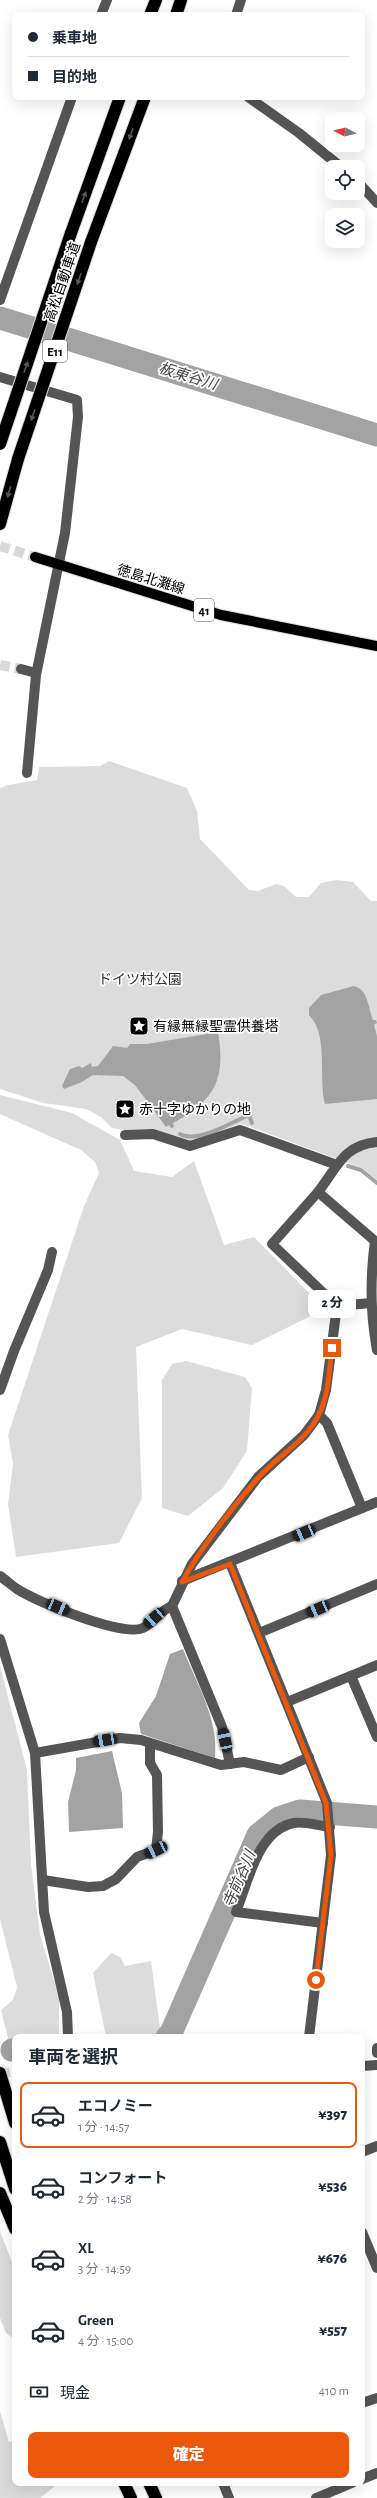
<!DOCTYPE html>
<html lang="ja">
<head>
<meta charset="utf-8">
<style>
  :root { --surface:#fff; --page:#f6f6f7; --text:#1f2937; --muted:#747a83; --line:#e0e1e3; --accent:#ea580c }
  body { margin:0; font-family:"Alegreya Sans","Noto Sans JP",sans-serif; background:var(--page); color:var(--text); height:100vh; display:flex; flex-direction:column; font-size:15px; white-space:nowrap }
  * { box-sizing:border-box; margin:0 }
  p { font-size:13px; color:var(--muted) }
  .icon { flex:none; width:22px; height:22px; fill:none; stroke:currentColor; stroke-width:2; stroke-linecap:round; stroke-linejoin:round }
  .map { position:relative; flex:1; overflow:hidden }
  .details { position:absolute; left:12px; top:2034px; width:353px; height:452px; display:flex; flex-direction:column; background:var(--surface); border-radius:8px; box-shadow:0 4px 16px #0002 }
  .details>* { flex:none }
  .guide { position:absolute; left:12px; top:12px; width:353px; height:88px; border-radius:8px; box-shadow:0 4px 16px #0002; display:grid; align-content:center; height:88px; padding:0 16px; background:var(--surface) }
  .needle { width:26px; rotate:277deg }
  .buttons { position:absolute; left:325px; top:112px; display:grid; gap:8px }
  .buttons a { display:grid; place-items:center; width:40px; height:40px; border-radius:8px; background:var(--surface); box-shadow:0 4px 16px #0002; font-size:20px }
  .end { position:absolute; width:18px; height:18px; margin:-9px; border:5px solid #ea580c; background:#fff; box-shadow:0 0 0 2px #fff }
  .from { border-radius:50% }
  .bubble { position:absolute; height:28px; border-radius:8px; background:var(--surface); box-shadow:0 4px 16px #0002; font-size:13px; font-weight:800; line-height:28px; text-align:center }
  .car { position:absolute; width:12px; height:24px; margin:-12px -6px; border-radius:5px; box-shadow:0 0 3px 1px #0007; background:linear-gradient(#222 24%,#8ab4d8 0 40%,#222 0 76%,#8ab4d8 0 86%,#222 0) }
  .guide b { display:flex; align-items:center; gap:14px; height:38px; font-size:15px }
  .guide b+b { border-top:1px solid var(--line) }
  .guide i { width:10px; height:10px; background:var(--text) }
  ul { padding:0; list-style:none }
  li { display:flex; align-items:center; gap:12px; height:66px; margin:0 8px 6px; padding:0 8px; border:2px solid transparent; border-radius:8px }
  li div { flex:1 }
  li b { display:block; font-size:15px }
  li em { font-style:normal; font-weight:800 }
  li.current { border-color:var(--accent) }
  li>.icon { width:36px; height:36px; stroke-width:1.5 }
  h2 { padding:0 16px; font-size:18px; line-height:48px }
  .pay { display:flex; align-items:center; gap:10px; height:44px; padding:0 16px; font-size:15px }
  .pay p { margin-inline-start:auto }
  .primary-button { display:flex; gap:8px; margin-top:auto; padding:8px 16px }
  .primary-button a { flex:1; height:46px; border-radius:8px; background:var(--accent); color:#fff; font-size:16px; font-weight:800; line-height:46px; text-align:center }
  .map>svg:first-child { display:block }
</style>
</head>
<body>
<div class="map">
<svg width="377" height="2498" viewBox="0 0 377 2498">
  <rect width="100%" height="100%" fill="#fff"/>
  <g fill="#dcdcdc">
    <polygon points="109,761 187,788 197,811 200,839 249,890 258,891 276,884 284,886 296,897 309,897 321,883 337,880 353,882 371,901 377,901 377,1180 362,1168 245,1125 240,1124 192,1141 181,1140 152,1129 125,1130 112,1128 101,1117 86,1109 44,1103 0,1089 0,788 8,785 37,780 39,767 100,766"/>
    <polygon points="0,1095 72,1113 120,1140 134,1171 172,1177 194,1161 224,1245 254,1237 325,1309 252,1345 182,1329 136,1347 142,1498 119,1543 16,1557 8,1504 13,1464 8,1435 84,1206 99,1173 95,1162 81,1150 0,1114"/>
    <polygon points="186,1361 245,1377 252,1388 247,1451 223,1488 188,1516 162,1508 162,1380 172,1364"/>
    <polygon points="0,1666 27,1770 31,1864 40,1934 59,1998 59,2037 15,2037 15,2046 10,2046 1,2010 13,2000 17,1987 0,1919"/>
    <polygon points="111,1953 120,1957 125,1966 151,1961 161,2036 159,2037 106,2037 93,1973"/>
    <polygon points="0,2231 15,2270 15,2340 6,2333 0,2318"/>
    <polygon points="0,2411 9,2442 15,2440 15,2483 59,2483 40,2498 0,2498"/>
  </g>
  <g fill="#a3a3a3">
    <path d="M354 986C368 989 368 1007 373 1020H376L377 1023 374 1025 377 1036V1099L325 1104C318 1079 329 1034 309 1015V1008L321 995Z"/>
    <path d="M218 1032C227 1085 211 1103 166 1127L135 1085 123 1076 93 1075 82 1082 64 1089 62 1086 70 1069 79 1066 82 1068 91 1063 92 1067 98 1066 113 1046 127 1048 130 1044H147Z"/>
    <path d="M183 1649C197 1684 219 1720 215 1758L141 1734 139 1723 156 1696 170 1654Z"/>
    <polygon points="112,1751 122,1793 123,1828 69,1832 68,1802 76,1770 76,1758"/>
  </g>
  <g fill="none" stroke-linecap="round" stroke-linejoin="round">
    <g stroke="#a3a3a3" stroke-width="4">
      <polyline points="171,1124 172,1126"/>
      <path d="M180 1134C197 1144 232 1122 249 1115L252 1123"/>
      <polyline points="348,1166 361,1170 377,1183"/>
    </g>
    <g stroke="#a3a3a3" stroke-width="23">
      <polyline points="0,318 377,435"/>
      <polyline points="167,2037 171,2033 258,1835 279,1818 300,1811 377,1817"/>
      <polyline points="12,2050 15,2050"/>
    </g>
    <g stroke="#d9d9d9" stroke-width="10" stroke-dasharray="10 5" stroke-linecap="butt">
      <polyline points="0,665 21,669"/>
      <polyline points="0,2074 15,2071"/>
    </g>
    <polyline stroke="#d9d9d9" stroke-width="10" stroke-dasharray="10 5" stroke-linecap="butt" points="0,546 35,557"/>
    <g stroke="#dbdbdb" stroke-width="12">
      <polyline id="major" points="35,557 221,615 377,646"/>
    </g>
    <g stroke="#dbdbdb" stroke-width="14">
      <g id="highway">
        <polyline points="150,15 156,0"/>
        <polyline points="176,15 181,0"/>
        <polyline points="71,233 120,97"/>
        <polyline points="91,242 145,97"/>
        <polyline points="0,524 18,459"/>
        <polyline points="0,2073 15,2123"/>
        <polyline points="0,2142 15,2189"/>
        <polyline points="0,2193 15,2229"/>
        <polyline points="124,2483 131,2498"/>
        <polyline points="149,2483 156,2498"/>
      </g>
    </g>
    <g stroke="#555" stroke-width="10">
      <polyline points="101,15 107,0"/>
      <polyline points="236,15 241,0"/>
      <polyline points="248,97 299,133 341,167"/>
      <polyline points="358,182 377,203"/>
      <polyline points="0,300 72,97"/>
      <polyline points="0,377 77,400 78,417 65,533 36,675 27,773"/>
      <polyline points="21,669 36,673"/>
      <polyline points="125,1135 153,1134 190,1146 240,1130 337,1165"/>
      <path d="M318 1192C337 1168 343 1145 377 1142"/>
      <path d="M377 1241H375C370 1278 370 1313 377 1350"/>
      <polyline points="337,1306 371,1303"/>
      <polyline points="0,1390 14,1351 48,1270 52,1252"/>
      <polyline points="362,1508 327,1423 319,1415 326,1390 337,1306 272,1244 318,1192 375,1241"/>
      <polyline points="230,1563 327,1803 331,1855 309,2037"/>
      <path d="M0 1576C6 1580 11 1585 17 1589 37 1602 122 1637 143 1628 154 1623 160 1610 172 1606"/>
      <polyline points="182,1581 377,1502"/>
      <polyline points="259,1633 377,1584"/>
      <polyline points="0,1639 35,1753 44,1912 67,2012 68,2037"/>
      <polyline points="351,1676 377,1737"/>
      <polyline points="287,1702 377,1665"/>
      <polyline points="35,1753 120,1738 141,1740 221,1765 244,1762 281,1770 309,1757"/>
      <polyline points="230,1764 222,1727 172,1606 192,1564 258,1477 304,1435 319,1415"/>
      <polyline points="43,1880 88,1887 103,1886 116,1879 137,1857 156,1850 158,1832 157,1775 150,1763 150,1744"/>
      <path d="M323 1923 236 1912C248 1883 257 1830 294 1823 304 1821 319 1826 330 1827"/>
      <polyline points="377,2048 377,2053"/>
      <polyline points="362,2066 377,2065"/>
      <polyline points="362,2152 377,2146"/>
      <polyline points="362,2232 377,2268"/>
      <polyline points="362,2403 377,2398"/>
      <polyline points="362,2479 377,2473"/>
      <polyline points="223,2483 229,2498"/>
      <polyline points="316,2498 352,2483"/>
    </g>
    <use href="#major" stroke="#000" stroke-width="10"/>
    <use href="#highway" stroke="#000" stroke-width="12"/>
    <g stroke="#dbdbdb" stroke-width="14" stroke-linecap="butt">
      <g id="highway-bridge">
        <polyline points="0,444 71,233"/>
        <polyline points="18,459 91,242"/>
      </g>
    </g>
    <use href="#highway-bridge" stroke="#000" stroke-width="12"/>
  </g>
  <defs><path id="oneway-solid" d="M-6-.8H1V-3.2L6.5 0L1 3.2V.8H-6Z"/></defs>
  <g fill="#595959">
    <use href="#oneway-solid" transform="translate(131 134) rotate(110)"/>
    <use href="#oneway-solid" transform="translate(84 197) rotate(-70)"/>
    <use href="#oneway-solid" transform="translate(79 279) rotate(109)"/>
    <use href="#oneway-solid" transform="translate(26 367) rotate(-71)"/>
    <use href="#oneway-solid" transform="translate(33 415) rotate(109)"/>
    <use href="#oneway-solid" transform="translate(9 492) rotate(106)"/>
  </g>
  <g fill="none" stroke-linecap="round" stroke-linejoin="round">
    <path stroke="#ea580c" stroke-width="5" d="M316 1980 331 1855 326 1803 230 1564 182 1582C202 1546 231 1509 258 1478 277 1456 307 1441 319 1414 329 1395 329 1369 332 1348"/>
  </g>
  <defs>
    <g id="sight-square" transform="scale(1)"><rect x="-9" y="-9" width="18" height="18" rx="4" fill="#000" stroke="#fff"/><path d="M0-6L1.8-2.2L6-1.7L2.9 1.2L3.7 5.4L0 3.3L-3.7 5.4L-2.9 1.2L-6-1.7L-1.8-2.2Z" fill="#fff"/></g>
  </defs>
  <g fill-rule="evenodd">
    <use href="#sight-square" x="139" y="1026"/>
    <use href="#sight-square" x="125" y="1109"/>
  </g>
  <g text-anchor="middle" stroke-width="3.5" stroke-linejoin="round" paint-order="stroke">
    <g fill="#fff" stroke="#4c4c4c" stroke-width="1">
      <rect x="43" y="340" width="24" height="22" rx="3"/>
      <rect x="194" y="599" width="20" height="22" rx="3"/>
    </g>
    <g font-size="13" font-weight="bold" fill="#000">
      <text x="55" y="356">E11</text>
      <text x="204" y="615">41</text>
    </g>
    <g font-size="14" fill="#000" stroke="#fff">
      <text transform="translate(62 282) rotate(-71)" y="5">高松自動車道</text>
      <text transform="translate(151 579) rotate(17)" y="5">徳島北灘線</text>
    </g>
    <g font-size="14" fill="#333" stroke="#fff">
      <text x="140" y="984">ドイツ村公園</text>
    </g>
    <g font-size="14" fill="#000" stroke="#fff" text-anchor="start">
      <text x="153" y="1031">有縁無縁聖霊供養塔</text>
      <text x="139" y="1114">赤十字ゆかりの地</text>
    </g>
    <g font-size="15" font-style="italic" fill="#444" stroke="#fff">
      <text transform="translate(188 376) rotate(17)" y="5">板東谷川</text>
      <text transform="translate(239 1879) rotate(-67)" y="5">寺前谷川</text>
    </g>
  </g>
</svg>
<div class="buttons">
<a><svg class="needle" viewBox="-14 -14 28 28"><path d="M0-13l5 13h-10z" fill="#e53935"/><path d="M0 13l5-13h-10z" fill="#747a83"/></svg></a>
<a><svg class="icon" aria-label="locate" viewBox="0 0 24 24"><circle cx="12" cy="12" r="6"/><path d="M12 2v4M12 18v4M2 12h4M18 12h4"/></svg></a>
<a><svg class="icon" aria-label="layers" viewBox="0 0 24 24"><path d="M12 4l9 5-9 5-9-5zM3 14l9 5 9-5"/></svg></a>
</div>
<i class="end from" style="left:316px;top:1980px"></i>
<i class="end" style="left:332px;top:1348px"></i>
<div class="bubble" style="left:308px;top:1290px;width:48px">2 分</div>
<i class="car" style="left:304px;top:1533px;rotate:247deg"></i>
<i class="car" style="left:58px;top:1607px;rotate:113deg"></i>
<i class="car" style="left:318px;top:1609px;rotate:247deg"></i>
<i class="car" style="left:154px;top:1618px;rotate:229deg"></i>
<i class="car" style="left:105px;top:1740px;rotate:260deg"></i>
<i class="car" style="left:225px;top:1740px;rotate:348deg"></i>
<i class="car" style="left:156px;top:1850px;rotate:245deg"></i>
<div class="guide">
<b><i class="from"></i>乗車地</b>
<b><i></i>目的地</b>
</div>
<section class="details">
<h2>車両を選択</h2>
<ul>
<li class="current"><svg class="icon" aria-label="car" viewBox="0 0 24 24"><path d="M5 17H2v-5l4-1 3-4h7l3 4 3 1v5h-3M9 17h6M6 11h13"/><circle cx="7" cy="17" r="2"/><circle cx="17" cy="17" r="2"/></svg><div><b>エコノミー</b><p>1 分 · 14:57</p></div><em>¥397</em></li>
<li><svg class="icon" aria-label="car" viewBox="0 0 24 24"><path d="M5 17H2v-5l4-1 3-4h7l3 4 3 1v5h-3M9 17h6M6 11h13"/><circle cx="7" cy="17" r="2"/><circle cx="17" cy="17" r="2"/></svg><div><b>コンフォート</b><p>2 分 · 14:58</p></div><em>¥536</em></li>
<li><svg class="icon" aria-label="car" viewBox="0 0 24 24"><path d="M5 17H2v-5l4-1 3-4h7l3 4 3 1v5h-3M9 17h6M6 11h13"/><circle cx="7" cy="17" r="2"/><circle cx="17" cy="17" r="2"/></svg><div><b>XL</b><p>3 分 · 14:59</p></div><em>¥676</em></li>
<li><svg class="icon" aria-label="car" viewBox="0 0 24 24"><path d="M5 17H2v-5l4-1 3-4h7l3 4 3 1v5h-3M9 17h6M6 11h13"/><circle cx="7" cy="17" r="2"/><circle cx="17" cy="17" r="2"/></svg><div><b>Green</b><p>4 分 · 15:00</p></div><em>¥557</em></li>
</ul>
<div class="pay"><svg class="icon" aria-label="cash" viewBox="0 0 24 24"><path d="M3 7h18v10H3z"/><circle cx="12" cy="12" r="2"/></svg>現金<p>410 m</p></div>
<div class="primary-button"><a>確定</a></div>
</section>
</div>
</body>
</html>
